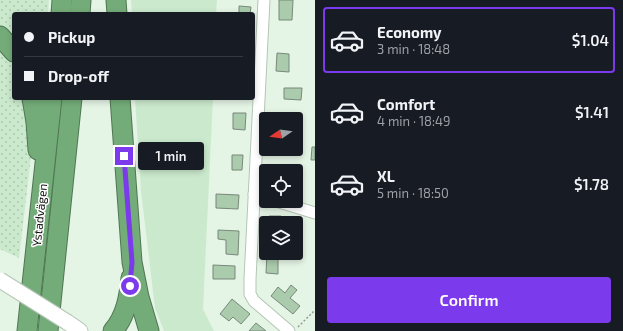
<!DOCTYPE html>
<html lang="en">
<head>
<meta charset="utf-8">
<style>
  :root { --surface:#171b24; --page:#242831; --text:#f1f3f6; --muted:#9ea1a6; --line:#363941; --accent:#7c3aed }
  body { margin:0; font-family:"Exo 2",sans-serif; background:var(--page); color:var(--text); height:100vh; display:flex; flex-direction:column; font-size:15px; white-space:nowrap }
  * { box-sizing:border-box; margin:0 }
  p { font-size:13px; color:var(--muted) }
  .icon { flex:none; width:22px; height:22px; fill:none; stroke:currentColor; stroke-width:2; stroke-linecap:round; stroke-linejoin:round }
  .map { position:relative; flex:1; overflow:hidden }
  .details { display:flex; flex-direction:column; background:var(--surface); width:308px }
  .details>* { flex:none }
  .top-card { position:absolute; left:12px; top:12px; width:243px; height:88px; border-radius:4px; box-shadow:0 2px 6px #0003; display:grid; align-content:center; height:88px; padding:0 12px; background:var(--surface) }
  .needle { width:26px; rotate:257deg }
  .buttons { position:absolute; left:259px; top:112px; display:grid; gap:8px }
  .buttons a { display:grid; place-items:center; width:44px; height:44px; border-radius:4px; background:var(--surface); box-shadow:0 2px 6px #0003; font-size:20px }
  .end { position:absolute; width:18px; height:18px; margin:-9px; border:5px solid #7c3aed; background:#fff; box-shadow:0 0 0 2px #fff }
  .from { border-radius:50% }
  .bubble { position:absolute; height:28px; border-radius:4px; background:var(--surface); box-shadow:0 2px 6px #0003; font-size:13px; font-weight:600; line-height:28px; text-align:center }
  .top-card b { display:flex; align-items:center; gap:14px; height:38px; font-size:15px }
  .top-card b+b { border-top:1px solid var(--line) }
  .top-card i { width:10px; height:10px; background:var(--text) }
  ul { padding:7px 0 0; list-style:none }
  li { display:flex; align-items:center; gap:12px; height:66px; margin:0 8px 6px; padding:0 4px; border:2px solid transparent; border-radius:4px }
  li div { flex:1 }
  li b { display:block; font-size:15px }
  li em { font-style:normal; font-weight:600 }
  li.on { border-color:var(--accent) }
  li>.icon { width:36px; height:36px; stroke-width:1.5 }
  .cta { display:flex; gap:8px; margin-top:auto; padding:8px 12px }
  .cta a { flex:1; height:46px; border-radius:4px; background:var(--accent); color:#fff; font-size:16px; font-weight:600; line-height:46px; text-align:center }
  main { display:flex; flex:1; min-height:0 }
  .map>svg:first-child { display:block }
</style>
</head>
<body>
<main>
<div class="map">
<svg width="315" height="331" viewBox="0 0 315 331">
  <defs>
    <pattern id="grass-dots" width="8" height="8" patternUnits="userSpaceOnUse"><rect width="8" height="8" fill="#cbeacd"/><path d="M2 2h.1M6 6h.1" fill="none" stroke="#adc8af" stroke-width="1.8" stroke-linecap="round"/></pattern>
  </defs>
  <rect width="100%" height="100%" fill="#e4f4e5"/>
  <polygon fill="url(#grass-dots)" points="0,0 49,0 48,14 14,14 14,98 38,98 19,258 0,249"/>
  <g fill="#cbeacd">
    <polygon points="131,0 217,0 216,14 132,14"/>
    <polygon points="135,98 213,98 203,309 214,331 164,331 155,308 141,191"/>
  </g>
  <g fill="#aacbac" stroke="#79887a">
    <polygon points="279,0 293,0 292,20 279,20"/>
    <polygon points="239,6 251,7 250,14 239,14"/>
    <polygon points="277,53 289,54 289,72 276,71"/>
    <polygon points="284,88 302,88 301,100 284,99"/>
    <polygon points="233,113 246,113 245,130 233,129"/>
    <polygon points="312,147 315,147 315,160 311,160"/>
    <polygon points="232,155 243,155 242,170 232,170"/>
    <rect x="273" y="166" width="11" height="5"/>
    <polygon points="216,194 239,195 238,209 216,208"/>
    <polygon points="269,216 281,216 280,223 268,223"/>
    <polygon points="218,230 239,231 238,255 226,254 226,240 218,239"/>
    <polygon points="267,253 278,253 278,274 266,273"/>
    <polygon points="213,265 235,266 235,279 213,279"/>
    <polygon points="291,285 297,290 290,298 300,306 293,314 271,296 278,287 285,293"/>
    <polygon points="232,299 250,314 241,324 233,317 229,321 220,314"/>
    <polygon points="256,323 266,331 249,331"/>
  </g>
  <g fill="none" stroke-linecap="round" stroke-linejoin="round">
    <g stroke="#b5c5b6" stroke-width="13">
      <g id="street">
        <polyline points="264,0 250,279 250,294 254,301 289,331"/>
        <polyline points="254,194 266,198"/>
        <polyline points="276,201 315,213"/>
      </g>
    </g>
    <g stroke="#b5c5b6" stroke-width="17">
      <polyline id="secondary" points="67,322 80,331"/>
    </g>
    <g stroke="#507653" stroke-width="21">
      <g id="highway">
        <polyline points="116,0 117,14"/>
        <polyline points="61,14 62,0"/>
        <polyline points="80,14 81,0"/>
        <polyline points="0,36 14,52"/>
        <polyline points="32,98 36,122 38,150"/>
        <polyline points="120,98 132,262 139,297 149,331"/>
        <polyline points="27,331 52,98"/>
        <polyline points="48,331 72,98"/>
        <path d="M113 331C126 316 129 297 131 278"/>
      </g>
    </g>
    <polyline stroke="#909c91" stroke-width="1.5" stroke-dasharray="2 2" stroke-linecap="butt" points="298,327 315,310"/>
    <use href="#street" stroke="#fff" stroke-width="11"/>
    <use href="#secondary" stroke="#fff" stroke-width="15"/>
    <use href="#highway" stroke="#74ac79" stroke-width="19"/>
    <g stroke="#b5c5b6" stroke-width="17" stroke-linecap="butt">
      <polyline id="secondary-bridge" points="0,280 67,322"/>
    </g>
    <use href="#secondary-bridge" stroke="#fff" stroke-width="15"/>
  </g>
  <g fill="none" stroke-linecap="round" stroke-linejoin="round">
    <polyline stroke="#7c3aed" stroke-width="5" points="124,156 132,262 130,286"/>
  </g>
  <g text-anchor="middle" stroke-width="3" stroke-linejoin="round" paint-order="stroke">
    <g font-size="12" fill="#0c110c" stroke="#fff">
      <text transform="translate(40 215) rotate(-84)" y="4">Ystadvägen</text>
    </g>
  </g>
</svg>
<div class="buttons">
<a><svg class="needle" viewBox="-14 -14 28 28"><path d="M0-13l5 13h-10z" fill="#e53935"/><path d="M0 13l5-13h-10z" fill="#9ea1a6"/></svg></a>
<a><svg class="icon" aria-label="locate" viewBox="0 0 24 24"><circle cx="12" cy="12" r="6"/><path d="M12 2v4M12 18v4M2 12h4M18 12h4"/></svg></a>
<a><svg class="icon" aria-label="layers" viewBox="0 0 24 24"><path d="M12 4l9 5-9 5-9-5zM3 14l9 5 9-5"/></svg></a>
</div>
<i class="end from" style="left:130px;top:286px"></i>
<i class="end" style="left:124px;top:156px"></i>
<div class="bubble" style="left:138px;top:142px;width:66px">1 min</div>
<div class="top-card">
<b><i class="from"></i>Pickup</b>
<b><i></i>Drop-off</b>
</div>
</div>
<section class="details">
<ul>
<li class="on"><svg class="icon" aria-label="car" viewBox="0 0 24 24"><path d="M5 17H2v-5l4-1 3-4h7l3 4 3 1v5h-3M9 17h6M6 11h13"/><circle cx="7" cy="17" r="2"/><circle cx="17" cy="17" r="2"/></svg><div><b>Economy</b><p>3 min · 18:48</p></div><em>$1.04</em></li>
<li><svg class="icon" aria-label="car" viewBox="0 0 24 24"><path d="M5 17H2v-5l4-1 3-4h7l3 4 3 1v5h-3M9 17h6M6 11h13"/><circle cx="7" cy="17" r="2"/><circle cx="17" cy="17" r="2"/></svg><div><b>Comfort</b><p>4 min · 18:49</p></div><em>$1.41</em></li>
<li><svg class="icon" aria-label="car" viewBox="0 0 24 24"><path d="M5 17H2v-5l4-1 3-4h7l3 4 3 1v5h-3M9 17h6M6 11h13"/><circle cx="7" cy="17" r="2"/><circle cx="17" cy="17" r="2"/></svg><div><b>XL</b><p>5 min · 18:50</p></div><em>$1.78</em></li>
</ul>
<div class="cta"><a>Confirm</a></div>
</section>
</main>
</body>
</html>
